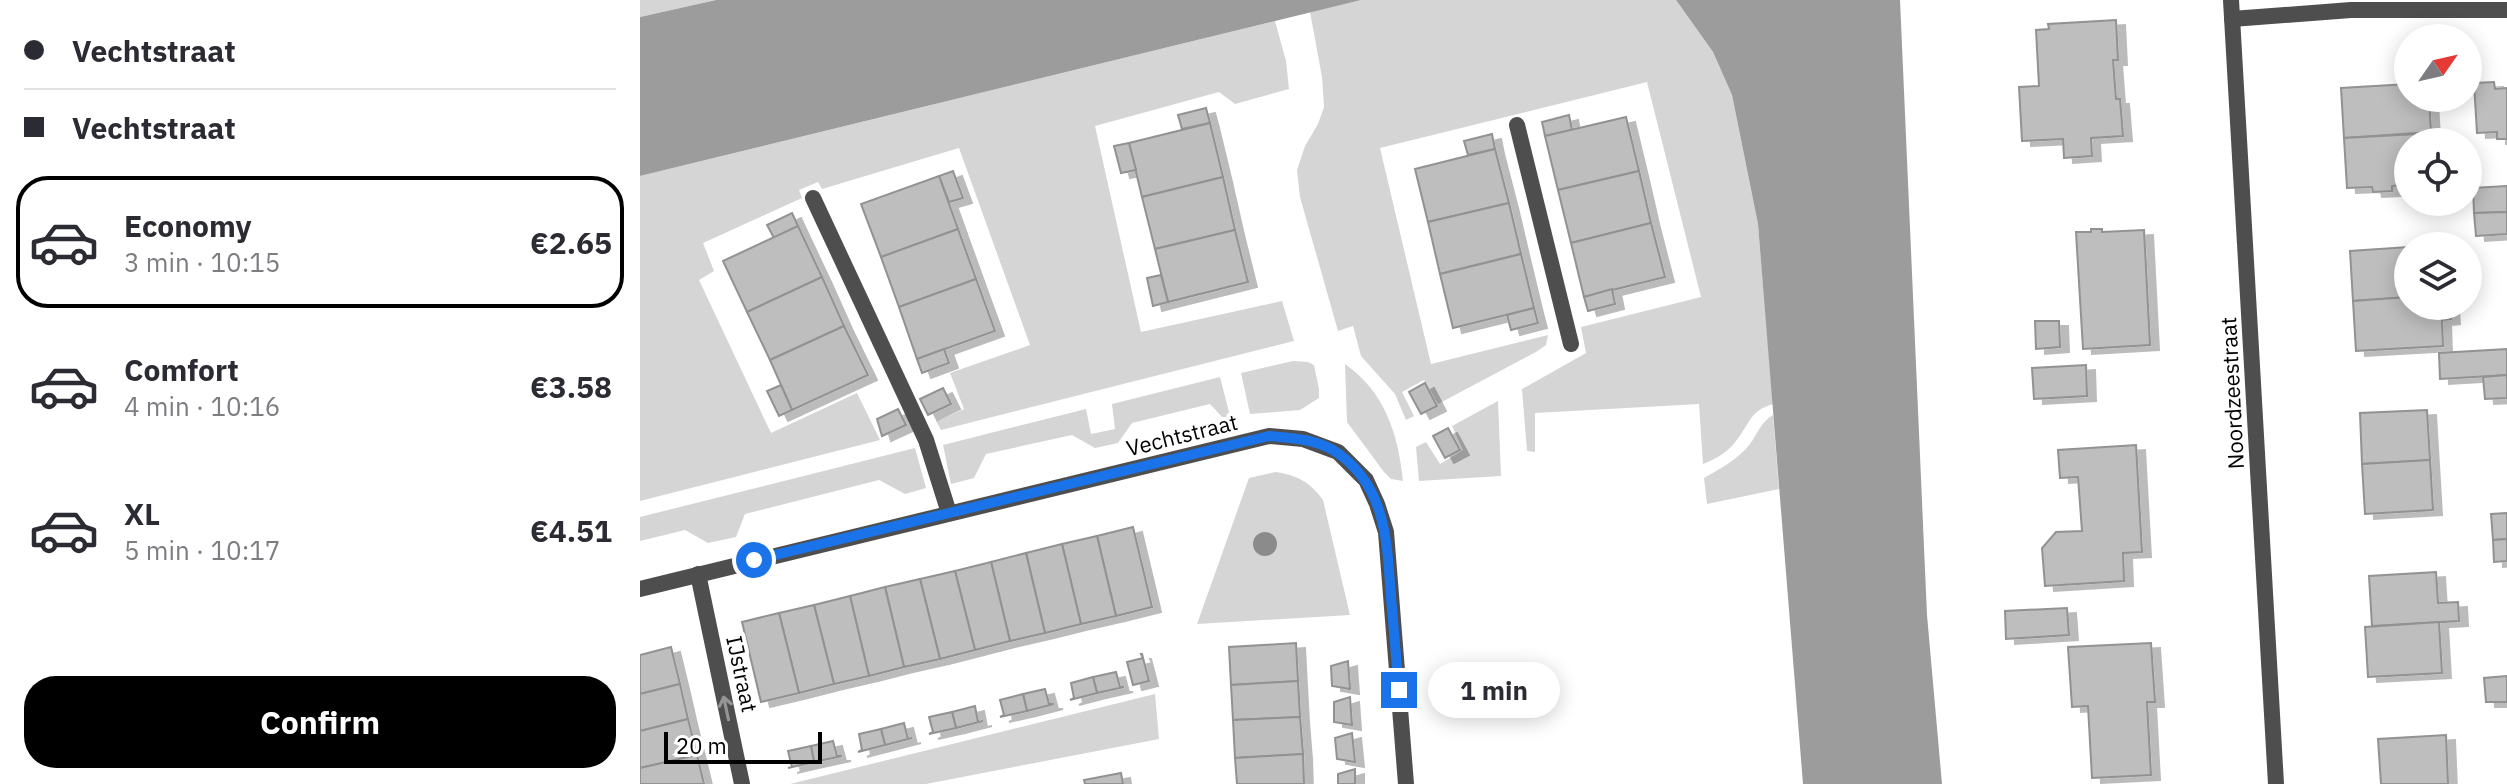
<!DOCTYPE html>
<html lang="en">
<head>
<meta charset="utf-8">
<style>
  :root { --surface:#fff; --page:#f7f7f7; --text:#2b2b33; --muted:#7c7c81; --line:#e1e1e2; --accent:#000 }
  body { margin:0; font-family:"IBM Plex Sans",sans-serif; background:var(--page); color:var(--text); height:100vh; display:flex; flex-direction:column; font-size:30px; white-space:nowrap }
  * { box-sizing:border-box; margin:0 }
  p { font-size:26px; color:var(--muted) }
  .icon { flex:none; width:44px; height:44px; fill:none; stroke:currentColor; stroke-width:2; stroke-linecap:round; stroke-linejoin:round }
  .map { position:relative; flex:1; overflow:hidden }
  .sheet { display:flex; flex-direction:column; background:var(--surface); width:640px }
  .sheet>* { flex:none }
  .top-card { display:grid; align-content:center; height:176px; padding:0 24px; background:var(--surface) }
  .needle { width:52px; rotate:56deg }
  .tools { position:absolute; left:1754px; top:24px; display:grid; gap:16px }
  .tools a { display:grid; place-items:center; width:88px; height:88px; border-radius:50%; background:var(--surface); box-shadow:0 4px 20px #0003; font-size:40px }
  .scale { position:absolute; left:24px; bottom:20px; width:158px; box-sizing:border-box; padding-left:8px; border:4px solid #000; border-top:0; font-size:22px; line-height:28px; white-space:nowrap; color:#000; -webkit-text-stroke:6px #fff; paint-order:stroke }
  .end { position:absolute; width:36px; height:36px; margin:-18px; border:10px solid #1a73e8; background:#fff; box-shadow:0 0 0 4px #fff }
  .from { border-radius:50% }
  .bubble { position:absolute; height:56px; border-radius:28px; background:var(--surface); box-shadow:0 4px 20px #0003; font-size:26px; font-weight:700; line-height:56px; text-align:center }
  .top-card b { display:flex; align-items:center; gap:28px; height:76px; font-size:30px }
  .top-card b+b { border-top:2px solid var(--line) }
  .top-card i { width:20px; height:20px; background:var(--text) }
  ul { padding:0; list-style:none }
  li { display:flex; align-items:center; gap:24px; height:132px; margin:0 16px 12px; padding:0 8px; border:4px solid transparent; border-radius:32px }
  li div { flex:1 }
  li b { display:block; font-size:30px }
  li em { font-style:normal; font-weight:700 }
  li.selected { border-color:var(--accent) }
  li>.icon { width:72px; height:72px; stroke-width:1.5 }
  .button { display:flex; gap:16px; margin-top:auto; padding:16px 24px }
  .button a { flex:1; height:92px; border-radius:32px; background:var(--accent); color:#fff; font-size:32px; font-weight:700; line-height:92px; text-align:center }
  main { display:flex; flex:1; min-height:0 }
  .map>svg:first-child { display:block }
</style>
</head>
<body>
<main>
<section class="sheet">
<div class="top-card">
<b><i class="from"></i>Vechtstraat</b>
<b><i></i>Vechtstraat</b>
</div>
<ul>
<li class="selected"><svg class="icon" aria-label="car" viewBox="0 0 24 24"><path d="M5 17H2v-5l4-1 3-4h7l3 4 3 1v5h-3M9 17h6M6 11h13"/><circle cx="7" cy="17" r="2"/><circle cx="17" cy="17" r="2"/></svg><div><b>Economy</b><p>3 min · 10:15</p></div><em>€2.65</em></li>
<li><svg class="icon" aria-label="car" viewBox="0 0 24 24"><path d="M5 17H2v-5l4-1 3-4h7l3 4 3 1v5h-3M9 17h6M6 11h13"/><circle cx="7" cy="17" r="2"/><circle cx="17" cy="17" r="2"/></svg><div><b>Comfort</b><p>4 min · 10:16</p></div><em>€3.58</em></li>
<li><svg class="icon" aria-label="car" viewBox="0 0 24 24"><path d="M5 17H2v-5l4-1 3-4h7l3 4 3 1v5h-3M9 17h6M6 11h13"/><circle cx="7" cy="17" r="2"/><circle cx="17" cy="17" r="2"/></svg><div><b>XL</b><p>5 min · 10:17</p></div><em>€4.51</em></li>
</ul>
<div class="button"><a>Confirm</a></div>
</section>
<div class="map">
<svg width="1867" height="784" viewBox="0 0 1867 784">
  <defs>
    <filter id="shadow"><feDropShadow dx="9" dy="5" stdDeviation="0" flood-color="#0004"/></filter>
  </defs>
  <rect width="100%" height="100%" fill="#fff"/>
  <g fill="#d5d5d5">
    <polygon points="0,0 76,0 0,17"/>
    <path d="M721 0H1036L1073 52 1092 95 1118 224 1133 404C1109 411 1110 424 1096 441 1088 452 1076 459 1063 464L1059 404 895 413V452L887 451 882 389 946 353 941 327 1061 297 1007 82 740 148 791 364 908 335 906 345 896 352 798 404 784 380 762 392 774 416 766 420 755 394 721 356 713 326 698 331 660 197 657 170 665 146 678 124 684 107 682 77 670 12Z"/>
    <polygon points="635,21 646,61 649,89 595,104 579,92 455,126 501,332 642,301 654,341 301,430 296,421 324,409 310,373 390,345 319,148 182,189 178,182 159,190 162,198 63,243 74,271 59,280 131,433 217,393 240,440 0,501 0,176"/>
    <polygon points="653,361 668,362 674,365 679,389 679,398 660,410 610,414 601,373"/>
    <path d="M705 364C745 392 758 434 763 481L751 479 744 472 707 422Z"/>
    <polygon points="580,377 590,416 583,418 570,404 492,423 478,443 455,448 432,435 346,454 334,478 311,484 303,445 446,409 451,434 475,429 472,404"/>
    <polygon points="858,401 861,476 779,481 776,447 786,442 800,464 823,450 812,426"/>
    <path d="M1133 415 1139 489 1067 504 1064 478C1080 469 1098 459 1110 444 1118 433 1121 422 1133 415Z"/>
    <polygon points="275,448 286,488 265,494 239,480 105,514 96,537 68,543 45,530 0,541 0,517"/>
    <path d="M635 472C657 475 670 482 683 500L710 615 557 624 609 478Z"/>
    <polygon points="515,694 519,739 286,784 150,784"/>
  </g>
  <g fill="#9c9c9c">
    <polygon points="76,0 721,0 0,176 0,17"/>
    <polygon points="1036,0 1260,0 1287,615 1302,784 1163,784 1118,224 1092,95 1073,52"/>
  </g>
  <g fill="#bebebe" stroke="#929292" stroke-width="2" filter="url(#shadow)">
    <polygon points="1476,20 1478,60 1473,60 1476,99 1480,99 1483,136 1451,138 1452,156 1424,158 1423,139 1382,141 1379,87 1399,86 1396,30 1409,29 1408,24"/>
    <polygon points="1854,82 1855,89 1867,88 1867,139 1857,139 1857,132 1837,133 1834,83"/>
    <polygon points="1768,84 1768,98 1789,98 1791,132 1704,138 1701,88"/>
    <polygon points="566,108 570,123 542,129 538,115"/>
    <polygon points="929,115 932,130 905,136 902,122"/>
    <polygon points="986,117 999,171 918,190 905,136"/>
    <polygon points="570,123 583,177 502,197 489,143"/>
    <polygon points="1796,133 1797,142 1768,142 1768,185 1752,186 1752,191 1733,192 1732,187 1707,188 1704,138"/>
    <polygon points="852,134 855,149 828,155 824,141"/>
    <polygon points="489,143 496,170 481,173 474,146"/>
    <polygon points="855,149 869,203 788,222 775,169"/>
    <polygon points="313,171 323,198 309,202 299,176"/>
    <polygon points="999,171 1011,223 931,243 918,190"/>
    <polygon points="299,176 318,229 241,257 221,204"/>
    <polygon points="583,177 595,230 515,249 502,197"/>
    <polygon points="1867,186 1867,212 1834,213 1833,188"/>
    <polygon points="869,203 881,254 800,274 788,222"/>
    <polygon points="1867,212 1867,234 1836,236 1834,213"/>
    <polygon points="152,213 158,226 134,238 127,225"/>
    <polygon points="1011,223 1025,277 944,297 931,243"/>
    <polygon points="158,226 182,277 107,312 83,261"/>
    <polygon points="318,229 336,279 259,307 241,257"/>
    <polygon points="1451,229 1462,229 1462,232 1504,230 1510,345 1443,349 1436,232 1451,232"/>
    <polygon points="595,230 608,282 528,302 515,249"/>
    <polygon points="1768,247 1768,297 1713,301 1710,251"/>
    <polygon points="881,254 894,308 813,328 800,274"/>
    <polygon points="521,275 528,302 513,306 507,278"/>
    <polygon points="182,277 204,326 130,360 107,312"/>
    <polygon points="336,279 355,331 277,359 259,307"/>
    <polygon points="972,289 975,304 948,311 944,297"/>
    <polygon points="1768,297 1768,306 1810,306 1811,319 1802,320 1803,346 1716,351 1713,301"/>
    <polygon points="894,308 898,323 871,330 867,315"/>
    <polygon points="1395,321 1419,321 1420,347 1396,349"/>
    <polygon points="204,326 228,375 152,410 130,360"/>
    <polygon points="304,349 309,363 282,373 277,359"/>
    <polygon points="1867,349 1867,375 1800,379 1799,353"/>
    <polygon points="1446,365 1447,396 1394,399 1392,368"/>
    <polygon points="1867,375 1867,398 1845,399 1843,377"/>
    <polygon points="785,383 797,406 781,414 769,392"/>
    <polygon points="141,385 152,410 139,416 127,391"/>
    <polygon points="303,388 311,404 288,415 280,399"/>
    <polygon points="258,409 266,425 242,436 237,419"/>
    <polygon points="1787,410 1790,460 1722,464 1720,413"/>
    <polygon points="808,428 820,450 805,458 793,436"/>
    <polygon points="1496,445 1502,552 1483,553 1484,581 1405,586 1402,548 1416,532 1442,531 1438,477 1420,478 1418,450"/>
    <polygon points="1790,460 1793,510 1725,514 1722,464"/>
    <polygon points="1867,513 1867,539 1853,540 1851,514"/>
    <polygon points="493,527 512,607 476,616 457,536"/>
    <polygon points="457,536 476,616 441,624 422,544"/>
    <polygon points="1867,539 1867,561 1854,562 1853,540"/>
    <polygon points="422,544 441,624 405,633 386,553"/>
    <polygon points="386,553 405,633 370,641 351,562"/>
    <polygon points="351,562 370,641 335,650 315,571"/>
    <polygon points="315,571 335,650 300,659 280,579"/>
    <polygon points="1796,572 1798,603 1818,602 1819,621 1732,626 1729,576"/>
    <polygon points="280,579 300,659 264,667 245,587"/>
    <polygon points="245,587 264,667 229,676 210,596"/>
    <polygon points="210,596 229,676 194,684 174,605"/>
    <polygon points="174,605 194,684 159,693 139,613"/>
    <polygon points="1427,608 1429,635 1366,639 1365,611"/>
    <polygon points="139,613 159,693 121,702 102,622"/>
    <polygon points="1799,622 1802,673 1728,677 1725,627"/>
    <polygon points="656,643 658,681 591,685 589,647"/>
    <polygon points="1511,643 1515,702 1507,702 1511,775 1452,778 1448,706 1432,707 1428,647"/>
    <polygon points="31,647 40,684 0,694 0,655"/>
    <polygon points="501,654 502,654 509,681 493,685 487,662 503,658"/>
    <polygon points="708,661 710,689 692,686 691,666"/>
    <polygon points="476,672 480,687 484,687 457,693 453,677"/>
    <polygon points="1867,676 1867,702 1846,702 1844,678"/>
    <polygon points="453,677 457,693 430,700 434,698 431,683"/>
    <polygon points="658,681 660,717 593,720 591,685"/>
    <polygon points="40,684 48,719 0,731 0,694"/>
    <polygon points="405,689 409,704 414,704 387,711 383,694"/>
    <polygon points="383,694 387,711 360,717 364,715 360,700"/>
    <polygon points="710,697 712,725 694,722 694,702"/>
    <polygon points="335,706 338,722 343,721 316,728 312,712"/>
    <polygon points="312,712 316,728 289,734 293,732 289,717"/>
    <polygon points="660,717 663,754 595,758 593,720"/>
    <polygon points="48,719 57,755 0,768 0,731"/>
    <polygon points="264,723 268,739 272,738 245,745 241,729"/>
    <polygon points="241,729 245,745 218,752 222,750 219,734"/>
    <polygon points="712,733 715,762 697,759 695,738"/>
    <polygon points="1806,735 1808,784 1741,784 1738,739"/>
    <polygon points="193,741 197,756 202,756 174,762 171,746"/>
    <polygon points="171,746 174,762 148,768 152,767 148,751"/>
    <polygon points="663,754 664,784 597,784 595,758"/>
    <polygon points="57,755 64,784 0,784 0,768"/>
    <polygon points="715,769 715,784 698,784 698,774"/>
    <polygon points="481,773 483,784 445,784 444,780"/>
  </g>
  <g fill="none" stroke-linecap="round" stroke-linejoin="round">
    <g stroke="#4e4e4e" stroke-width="16">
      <polyline points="877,125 931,344"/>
      <polyline points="173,198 286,440 309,513"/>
    </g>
    <g stroke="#4e4e4e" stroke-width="16">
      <polyline points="1591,0 1636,784"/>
      <polyline points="1592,19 1711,10 1867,10"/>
      <polyline points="58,574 102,784"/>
      <polyline points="0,589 629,436 663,439 698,452 726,480 737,504 746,532 766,784"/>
    </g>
  </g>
  <circle fill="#8b8b8b" cx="625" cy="544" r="12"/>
  <defs><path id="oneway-shaft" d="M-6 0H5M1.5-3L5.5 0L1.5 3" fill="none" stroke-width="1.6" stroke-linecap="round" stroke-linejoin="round" transform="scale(2)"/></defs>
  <use stroke="#959595" href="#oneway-shaft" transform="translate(86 708) rotate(-102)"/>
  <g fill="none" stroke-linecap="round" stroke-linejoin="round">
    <path stroke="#1a73e8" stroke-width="10" d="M114 560 629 436C652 438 679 439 699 454 747 489 747 544 751 598 754 628 756 659 759 690"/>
  </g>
  <g text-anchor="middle" stroke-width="8" stroke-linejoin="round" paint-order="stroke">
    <g font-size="22" fill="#000" stroke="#fff">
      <text transform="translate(1592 393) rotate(-93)" y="8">Noordzeestraat</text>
      <text transform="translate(542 435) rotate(-14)" y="8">Vechtstraat</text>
      <text transform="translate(102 674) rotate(78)" y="8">IJstraat</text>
    </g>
  </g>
</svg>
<div class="tools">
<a><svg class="needle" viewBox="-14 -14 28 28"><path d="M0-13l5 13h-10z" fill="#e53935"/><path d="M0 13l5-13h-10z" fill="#7c7c81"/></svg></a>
<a><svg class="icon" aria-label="locate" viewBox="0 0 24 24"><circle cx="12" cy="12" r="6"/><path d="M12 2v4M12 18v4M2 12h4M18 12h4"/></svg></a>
<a><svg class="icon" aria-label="layers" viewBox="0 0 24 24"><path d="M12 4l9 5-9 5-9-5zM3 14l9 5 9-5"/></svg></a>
</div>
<div class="scale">20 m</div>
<i class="end from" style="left:114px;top:560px"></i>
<i class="end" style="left:759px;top:690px"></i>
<div class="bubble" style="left:788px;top:662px;width:132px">1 min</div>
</div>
</main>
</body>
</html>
